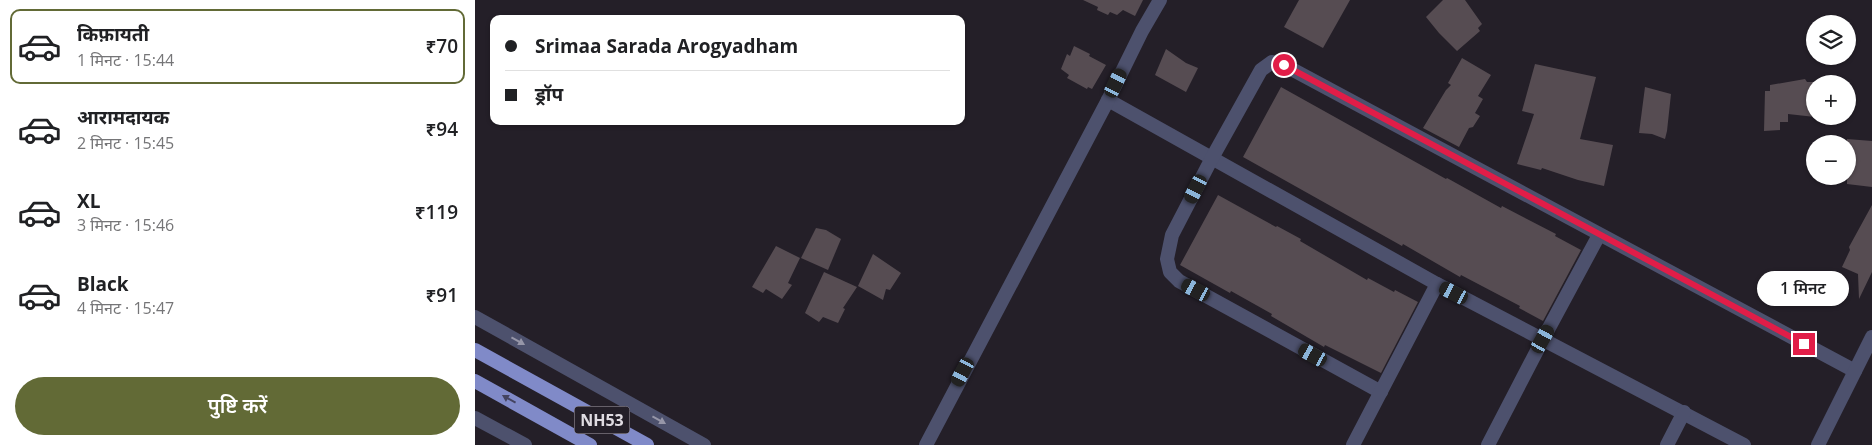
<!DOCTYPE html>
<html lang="hi">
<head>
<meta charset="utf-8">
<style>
  :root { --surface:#fff; --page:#f6f6f6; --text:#202124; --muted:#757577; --line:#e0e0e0; --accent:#626a36 }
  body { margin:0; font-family:"Open Sans","Noto Sans Devanagari",sans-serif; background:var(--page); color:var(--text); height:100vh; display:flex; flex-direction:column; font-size:19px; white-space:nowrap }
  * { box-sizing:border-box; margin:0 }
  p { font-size:16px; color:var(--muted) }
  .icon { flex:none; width:28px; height:28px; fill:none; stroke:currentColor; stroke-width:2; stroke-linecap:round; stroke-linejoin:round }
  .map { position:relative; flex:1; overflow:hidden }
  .side { display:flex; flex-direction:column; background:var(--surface); width:475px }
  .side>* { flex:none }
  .top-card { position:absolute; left:15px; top:15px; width:475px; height:110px; border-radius:10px; box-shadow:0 1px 4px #0004; display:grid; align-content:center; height:110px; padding:0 15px; background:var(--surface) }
  .tools { position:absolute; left:1331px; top:15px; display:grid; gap:10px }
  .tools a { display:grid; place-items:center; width:50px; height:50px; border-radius:50%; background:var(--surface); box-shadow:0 1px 4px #0004; font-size:25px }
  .end { position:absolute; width:22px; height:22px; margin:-11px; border:6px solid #e11d48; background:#fff; box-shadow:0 0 0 2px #fff }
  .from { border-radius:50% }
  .bubble { position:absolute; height:35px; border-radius:18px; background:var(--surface); box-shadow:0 1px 4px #0004; font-size:16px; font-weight:600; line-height:35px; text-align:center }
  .car { position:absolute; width:15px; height:30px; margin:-15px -8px; border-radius:6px; box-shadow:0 0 4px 1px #0007; background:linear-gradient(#222 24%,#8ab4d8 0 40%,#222 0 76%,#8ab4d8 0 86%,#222 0) }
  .top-card b { display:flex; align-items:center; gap:18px; height:48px; font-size:19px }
  .top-card b+b { border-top:1px solid var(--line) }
  .top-card i { width:12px; height:12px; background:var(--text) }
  ul { padding:9px 0 0; list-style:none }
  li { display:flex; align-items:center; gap:15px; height:75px; margin:0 10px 8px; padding:0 5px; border:2px solid transparent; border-radius:10px }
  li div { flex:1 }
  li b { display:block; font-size:19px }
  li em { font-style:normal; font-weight:600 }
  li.current { border-color:var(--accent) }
  li>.icon { width:45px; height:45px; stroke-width:1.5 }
  .cta { display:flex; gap:10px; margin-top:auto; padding:10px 15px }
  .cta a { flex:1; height:58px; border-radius:30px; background:var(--accent); color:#fff; font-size:20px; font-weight:600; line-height:58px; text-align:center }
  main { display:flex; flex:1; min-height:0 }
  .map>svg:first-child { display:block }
</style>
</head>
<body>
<main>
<section class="side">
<ul>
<li class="current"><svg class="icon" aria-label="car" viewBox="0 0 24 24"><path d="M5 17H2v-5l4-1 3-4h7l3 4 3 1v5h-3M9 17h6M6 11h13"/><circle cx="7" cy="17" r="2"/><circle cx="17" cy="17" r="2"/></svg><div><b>किफ़ायती</b><p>1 मिनट · 15:44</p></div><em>₹70</em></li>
<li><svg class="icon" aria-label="car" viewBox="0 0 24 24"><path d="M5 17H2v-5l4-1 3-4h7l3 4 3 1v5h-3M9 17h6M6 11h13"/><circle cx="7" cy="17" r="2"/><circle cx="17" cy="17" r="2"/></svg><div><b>आरामदायक</b><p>2 मिनट · 15:45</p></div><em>₹94</em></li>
<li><svg class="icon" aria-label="car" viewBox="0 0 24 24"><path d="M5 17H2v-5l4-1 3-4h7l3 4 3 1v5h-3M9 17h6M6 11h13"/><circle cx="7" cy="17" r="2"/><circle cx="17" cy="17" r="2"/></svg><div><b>XL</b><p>3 मिनट · 15:46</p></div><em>₹119</em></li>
<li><svg class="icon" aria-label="car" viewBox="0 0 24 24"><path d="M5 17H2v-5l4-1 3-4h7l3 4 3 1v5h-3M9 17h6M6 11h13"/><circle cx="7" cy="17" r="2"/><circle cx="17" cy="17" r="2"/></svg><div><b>Black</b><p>4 मिनट · 15:47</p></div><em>₹91</em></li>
</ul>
<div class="cta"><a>पुष्टि करें</a></div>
</section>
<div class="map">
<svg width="1397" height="445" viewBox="0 0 1397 445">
  <rect width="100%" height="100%" fill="#241f28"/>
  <g fill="#564c52">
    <polygon points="608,0 668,0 660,16 648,10 642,15 635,12 633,15 622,10 623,7"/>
    <polygon points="824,0 875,0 848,48 809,27"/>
    <polygon points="968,0 990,0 1007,24 1003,28 1005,31 982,51 964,33 951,17"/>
    <polygon points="599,46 615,54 614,56 631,65 617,89 613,87 612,89 592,78 594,75 586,69 592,54 595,56"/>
    <polygon points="691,49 711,63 723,68 711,92 680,75"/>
    <polygon points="987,58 1016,75 1003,96 1008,99 1000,113 1005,116 998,127 994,128 984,147 948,128 971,90 976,85 973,83"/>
    <polygon points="1060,64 1121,77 1105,139 1138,145 1129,186 1103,180 1067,168 1066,170 1042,164 1059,114 1047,111"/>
    <polygon points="1330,79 1332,82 1340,82 1340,117 1313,114 1313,122 1305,122 1305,130 1289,131 1290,91 1295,91 1295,85"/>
    <polygon points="806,87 971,179 972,178 1026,208 1027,206 1081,234 1080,236 1106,250 1068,321 1044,308 1045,306 986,275 985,277 928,244 927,246 768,157"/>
    <polygon points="1170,87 1196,94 1192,131 1190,139 1177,134 1164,133"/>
    <polygon points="1372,139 1397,141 1397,187 1372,184"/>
    <polygon points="743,195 801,227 802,226 826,239 825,241 892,280 893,278 919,292 920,290 943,302 906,373 850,345 849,347 796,316 797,314 756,291 755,293 705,265"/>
    <polygon points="1397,205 1397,272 1384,299 1383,274 1367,267 1375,250 1374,247"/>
    <polygon points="341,228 351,230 366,239 353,270 326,258"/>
    <polygon points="301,246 325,258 313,283 317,285 307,299 291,289 288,293 277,287"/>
    <polygon points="398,254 426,273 415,290 411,289 408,300 383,286"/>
    <polygon points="349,272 382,287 368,308 370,309 363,323 348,317 344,322 330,313"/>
  </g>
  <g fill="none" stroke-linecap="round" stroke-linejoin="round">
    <g stroke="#4d516d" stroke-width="14">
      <polyline points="633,100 962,284 1269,445"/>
      <polyline points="906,392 704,281 695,272 692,259 697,235 737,158 786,70 797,62 809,65 1380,371"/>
      <polyline points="451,445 633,100 667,31 685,0"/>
      <polyline points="878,445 962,284"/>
      <polyline points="1013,445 1068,339 1124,235"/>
      <polyline points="1192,445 1209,412"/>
      <polyline points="1343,445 1397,337"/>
    </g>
    <g stroke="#4d516d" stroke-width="14">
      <polyline points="0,317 229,445"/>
      <polyline points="0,418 50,445"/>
    </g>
    <g stroke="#808ac8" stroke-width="14">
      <polyline points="0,350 172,445"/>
      <polyline points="0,381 115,445"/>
    </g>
  </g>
  <defs><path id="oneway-solid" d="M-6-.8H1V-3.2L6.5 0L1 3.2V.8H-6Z" transform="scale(1.25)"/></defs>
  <g fill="#9696a8">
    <use href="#oneway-solid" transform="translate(43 341) rotate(29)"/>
    <use href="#oneway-solid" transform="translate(184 420) rotate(29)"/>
  </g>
  <use fill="#444460" href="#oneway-solid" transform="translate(34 399) rotate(-151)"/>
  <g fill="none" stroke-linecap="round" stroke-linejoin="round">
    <polyline stroke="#e11d48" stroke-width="6" points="809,65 1329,344"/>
  </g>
  <g text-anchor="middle" stroke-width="4.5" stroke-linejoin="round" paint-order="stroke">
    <rect fill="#241f28" stroke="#a8a3aa" stroke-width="1" x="99.5" y="406.5" width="55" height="27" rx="4"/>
    <g font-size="16" font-weight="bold" fill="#e0dce2">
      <text x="127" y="426">NH53</text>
    </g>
  </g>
</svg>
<div class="tools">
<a><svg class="icon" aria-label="layers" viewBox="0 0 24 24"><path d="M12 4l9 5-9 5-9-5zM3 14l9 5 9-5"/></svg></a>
<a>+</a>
<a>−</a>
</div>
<i class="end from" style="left:809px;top:65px"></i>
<i class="end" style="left:1329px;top:344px"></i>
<div class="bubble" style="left:1282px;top:271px;width:92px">1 मिनट</div>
<i class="car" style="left:641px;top:83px;rotate:26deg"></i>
<i class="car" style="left:721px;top:189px;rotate:207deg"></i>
<i class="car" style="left:721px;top:290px;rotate:298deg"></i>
<i class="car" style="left:979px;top:293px;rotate:297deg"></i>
<i class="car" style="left:1068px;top:339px;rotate:29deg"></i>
<i class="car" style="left:838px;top:355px;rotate:299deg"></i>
<i class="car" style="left:488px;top:372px;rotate:208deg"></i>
<div class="top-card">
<b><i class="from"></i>Srimaa Sarada Arogyadham</b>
<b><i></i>ड्रॉप</b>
</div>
</div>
</main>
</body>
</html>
